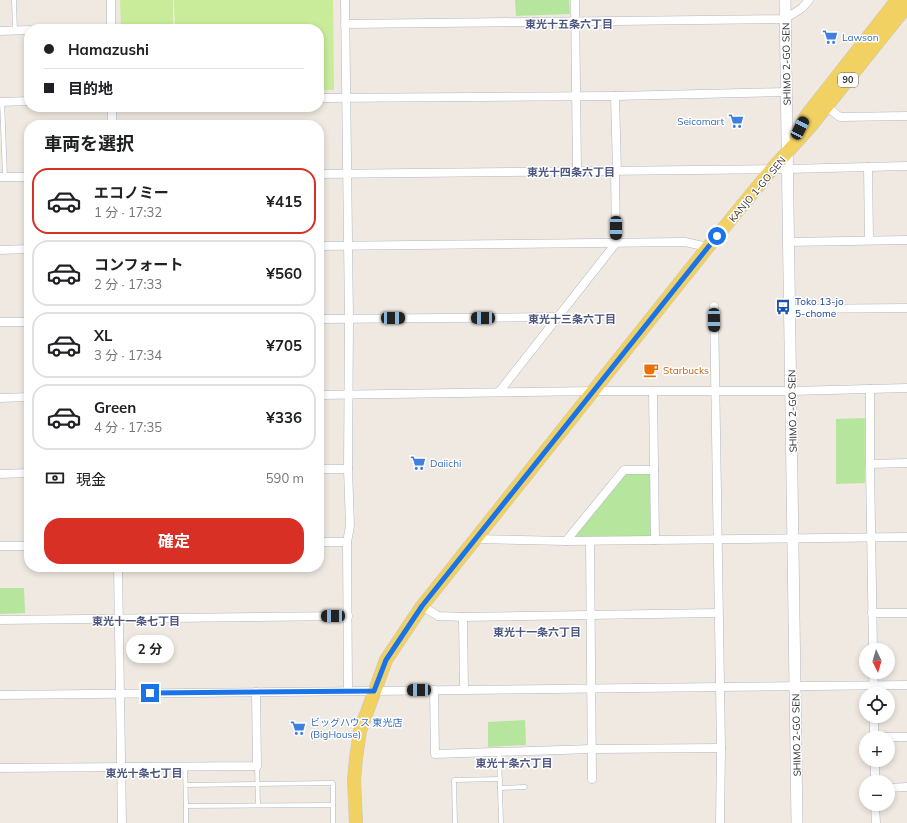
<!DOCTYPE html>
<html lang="ja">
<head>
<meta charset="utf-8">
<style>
  :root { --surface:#fff; --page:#f6f6f6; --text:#202124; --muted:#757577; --line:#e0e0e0; --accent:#d93025 }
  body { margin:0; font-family:Mulish,"Noto Sans JP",sans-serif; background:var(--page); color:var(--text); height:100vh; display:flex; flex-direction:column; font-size:15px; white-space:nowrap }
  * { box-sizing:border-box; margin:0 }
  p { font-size:13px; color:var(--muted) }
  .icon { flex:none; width:22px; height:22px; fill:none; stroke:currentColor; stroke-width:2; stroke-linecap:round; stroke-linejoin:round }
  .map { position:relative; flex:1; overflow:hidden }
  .panel { position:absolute; left:24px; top:120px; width:300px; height:452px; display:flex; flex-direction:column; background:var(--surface); border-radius:16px; box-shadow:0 2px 6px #0003 }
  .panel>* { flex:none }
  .banner { position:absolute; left:24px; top:24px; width:300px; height:88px; border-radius:16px; box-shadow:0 2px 6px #0003; display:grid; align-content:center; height:88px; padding:0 20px; background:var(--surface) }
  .needle { width:26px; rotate:175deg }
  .fabs { position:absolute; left:859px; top:643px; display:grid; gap:8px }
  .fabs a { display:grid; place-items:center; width:36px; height:36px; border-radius:50%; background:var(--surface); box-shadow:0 2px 6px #0003; font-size:20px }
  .end { position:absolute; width:18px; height:18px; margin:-9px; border:5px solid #1a73e8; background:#fff; box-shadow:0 0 0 2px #fff }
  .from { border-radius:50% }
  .bubble { position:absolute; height:28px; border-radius:14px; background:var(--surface); box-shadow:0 2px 6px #0003; font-size:13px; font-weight:700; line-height:28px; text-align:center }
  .car { position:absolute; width:12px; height:24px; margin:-12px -6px; border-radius:5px; box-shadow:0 0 3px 1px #0007; background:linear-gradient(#222 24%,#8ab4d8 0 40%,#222 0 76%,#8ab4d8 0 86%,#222 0) }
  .banner b { display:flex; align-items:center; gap:14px; height:38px; font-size:15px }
  .banner b+b { border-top:1px solid var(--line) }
  .banner i { width:10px; height:10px; background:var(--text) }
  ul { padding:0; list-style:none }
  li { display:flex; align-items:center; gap:12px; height:66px; margin:0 8px 6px; padding:0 12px; border:2px solid var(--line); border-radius:16px }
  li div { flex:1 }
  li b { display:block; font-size:15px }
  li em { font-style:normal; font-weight:700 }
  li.active { border-color:var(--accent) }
  li>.icon { width:36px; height:36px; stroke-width:1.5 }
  h2 { padding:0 20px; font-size:18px; line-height:48px }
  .pay { display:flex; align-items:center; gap:10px; height:44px; padding:0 20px; font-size:15px }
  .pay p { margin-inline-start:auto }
  .button { display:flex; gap:8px; margin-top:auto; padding:8px 20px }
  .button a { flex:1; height:46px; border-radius:16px; background:var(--accent); color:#fff; font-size:16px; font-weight:700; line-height:46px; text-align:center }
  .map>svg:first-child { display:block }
</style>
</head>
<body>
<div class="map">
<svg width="907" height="823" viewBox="0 0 907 823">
  <rect width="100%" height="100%" fill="#efe9e1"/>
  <g fill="#b6e59e">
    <polygon points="515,0 569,0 570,14 516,16"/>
    <polygon points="865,418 865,483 836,484 836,419"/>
    <polygon points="624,470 654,470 655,540 566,541"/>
    <polygon points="0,588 24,588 25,613 0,614"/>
    <polygon points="525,720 526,745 488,747 488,722"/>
  </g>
  <g fill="#c9ec9a">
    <polygon points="120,0 173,0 173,28 121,29"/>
    <polygon points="174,0 333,0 334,90 319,90 319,29 175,29"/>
  </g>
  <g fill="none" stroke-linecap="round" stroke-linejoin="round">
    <g stroke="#b4b7c1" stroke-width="5">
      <g id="lane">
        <polyline points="14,0 15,31"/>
        <polyline points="2,101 5,177"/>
        <polyline points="499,752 501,823"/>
        <polyline points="185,766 186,806"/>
        <polyline points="257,766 258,805"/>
        <polyline points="186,785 333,783 333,805"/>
        <polyline points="500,788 525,787"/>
        <polyline points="186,823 186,806 333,805 333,823"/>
        <polyline points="455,823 454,780 500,779"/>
      </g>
    </g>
    <g stroke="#b4b7c1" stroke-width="9">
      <g id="street">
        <polyline points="111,0 111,29"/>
        <polyline points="345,0 349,319 348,469 350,526 347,542 348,691"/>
        <polyline points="575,0 577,171"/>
        <polyline points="345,24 785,19 802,8 809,0"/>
        <polyline points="0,31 29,30"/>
        <polyline points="615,96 617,171"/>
        <polyline points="319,98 615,96 787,92"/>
        <polyline points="0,102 29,101"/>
        <polyline points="112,107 112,125"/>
        <polyline points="827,107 840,117 907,116"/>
        <polyline points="868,167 869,240"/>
        <polyline points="319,174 788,169 907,166"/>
        <polyline points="0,177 29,177"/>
        <polyline points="789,242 907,240"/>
        <polyline points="319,246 685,242 708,247"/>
        <polyline points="0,250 29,249"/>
        <polyline points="714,306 721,748 720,823"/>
        <polyline points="790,309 907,308"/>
        <polyline points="319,319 558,317"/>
        <polyline points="0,322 29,322"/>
        <polyline points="870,389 870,464 873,650"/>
        <polyline points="653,391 655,540"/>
        <polyline points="499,392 616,243 615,170"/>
        <polyline points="319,395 594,391 792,391 907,388"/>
        <polyline points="0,398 29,397"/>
        <polyline points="870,464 907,463"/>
        <polyline points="319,469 348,469"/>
        <polyline points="0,474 29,473"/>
        <polyline points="475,539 566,541 907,537"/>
        <polyline points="566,541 624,470 654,470"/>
        <polyline points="590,541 592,779"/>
        <polyline points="319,542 347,542"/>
        <polyline points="0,546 29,546"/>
        <polyline points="118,567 122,823"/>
        <polyline points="422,606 438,616 463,617 718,613"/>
        <polyline points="872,613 907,613"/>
        <polyline points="463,617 464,689"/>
        <polyline points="0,620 348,616"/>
        <polyline points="873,672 874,694"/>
        <polyline points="434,690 435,754 592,749 721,748"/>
        <polyline points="0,695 907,685"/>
        <polyline points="874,716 874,738"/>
        <polyline points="874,737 907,737"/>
        <polyline points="875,760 875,782"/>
        <polyline points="0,768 257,766 256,692"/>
        <polyline points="888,788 907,787"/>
        <polyline points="875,804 876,823"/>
      </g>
    </g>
    <g stroke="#b4b7c1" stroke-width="12">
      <polyline id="secondary" points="785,0 797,823"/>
    </g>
    <g stroke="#c9c9c9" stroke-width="14">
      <g id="primary">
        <polyline points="796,137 806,116 897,0"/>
        <polyline points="356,823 354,780 356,758 360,731 386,660 422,606 708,247 772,169 810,127 907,6"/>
      </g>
    </g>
    <use href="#lane" stroke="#fff" stroke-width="4"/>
    <use href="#street" stroke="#fff" stroke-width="8"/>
    <use href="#secondary" stroke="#fff" stroke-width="11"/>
    <use href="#primary" stroke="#f2d163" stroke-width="13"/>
  </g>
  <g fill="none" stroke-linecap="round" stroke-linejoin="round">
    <polyline stroke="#1a73e8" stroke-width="5" points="150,693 374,691 386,660 422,606 717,236"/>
  </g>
  <defs>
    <g id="supermarket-bare" transform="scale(1.2)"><path d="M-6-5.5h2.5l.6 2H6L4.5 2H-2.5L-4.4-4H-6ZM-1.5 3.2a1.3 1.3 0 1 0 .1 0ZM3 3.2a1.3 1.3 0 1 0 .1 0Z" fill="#3f7fe0" stroke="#fff" stroke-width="2.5" paint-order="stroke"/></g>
    <g id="bus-bare" transform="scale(1.2)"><path d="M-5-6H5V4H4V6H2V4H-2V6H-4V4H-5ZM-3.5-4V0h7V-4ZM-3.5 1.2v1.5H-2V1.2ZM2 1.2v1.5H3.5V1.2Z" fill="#1a4fb4" stroke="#fff" stroke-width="2.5" paint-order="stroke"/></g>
    <g id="cafe-bare" transform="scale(1.2)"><path d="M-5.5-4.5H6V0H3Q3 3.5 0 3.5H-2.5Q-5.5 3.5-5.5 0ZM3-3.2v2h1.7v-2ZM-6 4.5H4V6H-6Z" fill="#e8710a" stroke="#fff" stroke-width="2.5" paint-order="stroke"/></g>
  </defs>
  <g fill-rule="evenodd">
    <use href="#supermarket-bare" x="830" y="37"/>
    <use href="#supermarket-bare" x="736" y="121"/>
    <use href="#bus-bare" x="783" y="307"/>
    <use href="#cafe-bare" x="651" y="370"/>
    <use href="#supermarket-bare" x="418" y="463"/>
    <use href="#supermarket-bare" x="298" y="728"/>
  </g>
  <g text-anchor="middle" stroke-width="3" stroke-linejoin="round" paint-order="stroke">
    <rect fill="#fff" stroke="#6d6d6d" stroke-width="1" x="838" y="73" width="20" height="14" rx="3"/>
    <g font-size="9" font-weight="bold" fill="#2e2e2e">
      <text x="848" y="83">90</text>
    </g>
    <g font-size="10" fill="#366cbe" stroke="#fff" text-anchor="start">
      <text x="842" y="41">Lawson</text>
      <text x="724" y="125" text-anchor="end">Seicomart</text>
      <text x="430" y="467">Daiichi</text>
      <text x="310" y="726">ビッグハウス 東光店<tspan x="310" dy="12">(BigHouse)</tspan></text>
    </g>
    <g font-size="10" fill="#2e2e2e" stroke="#fff">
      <text transform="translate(786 64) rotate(-91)" y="4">SHIMO 2-GO SEN</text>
      <text transform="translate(757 189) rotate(-50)" y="4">KANJO 1-GO SEN</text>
      <text transform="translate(792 411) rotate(-91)" y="4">SHIMO 2-GO SEN</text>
      <text transform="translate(796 735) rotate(-91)" y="4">SHIMO 2-GO SEN</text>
    </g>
    <g font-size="10" fill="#164399" stroke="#fff" text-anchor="start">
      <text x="795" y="305">Toko 13-jo<tspan x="795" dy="12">5-chome</tspan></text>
    </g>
    <g font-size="10" fill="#c56008" stroke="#fff" text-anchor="start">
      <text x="663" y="374">Starbucks</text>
    </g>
    <g font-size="11" font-weight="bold" fill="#4d5680" stroke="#fff">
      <text x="569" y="28">東光十五条六丁目</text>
      <text x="571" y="176">東光十四条六丁目</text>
      <text x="572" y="323">東光十三条六丁目</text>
      <text x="136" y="625">東光十一条七丁目</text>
      <text x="537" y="636">東光十一条六丁目</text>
      <text x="514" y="767">東光十条六丁目</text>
      <text x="144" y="777">東光十条七丁目</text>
    </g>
  </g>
</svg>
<div class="fabs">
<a><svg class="needle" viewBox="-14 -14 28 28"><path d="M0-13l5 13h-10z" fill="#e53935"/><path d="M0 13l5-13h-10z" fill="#757577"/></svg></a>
<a><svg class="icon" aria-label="locate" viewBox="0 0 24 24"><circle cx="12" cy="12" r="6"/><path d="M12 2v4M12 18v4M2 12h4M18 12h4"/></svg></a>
<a>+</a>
<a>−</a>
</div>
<i class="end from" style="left:717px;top:236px"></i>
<i class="end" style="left:150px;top:693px"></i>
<div class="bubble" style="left:126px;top:635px;width:48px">2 分</div>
<i class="car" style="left:800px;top:128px;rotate:27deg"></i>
<i class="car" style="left:616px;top:228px;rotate:180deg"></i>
<i class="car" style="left:393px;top:318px;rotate:90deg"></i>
<i class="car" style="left:483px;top:318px;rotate:270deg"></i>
<i class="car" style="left:714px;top:320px;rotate:179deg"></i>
<i class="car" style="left:333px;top:616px;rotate:269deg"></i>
<i class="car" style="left:419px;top:690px;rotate:269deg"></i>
<div class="banner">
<b><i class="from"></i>Hamazushi</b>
<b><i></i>目的地</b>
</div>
<section class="panel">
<h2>車両を選択</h2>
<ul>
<li class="active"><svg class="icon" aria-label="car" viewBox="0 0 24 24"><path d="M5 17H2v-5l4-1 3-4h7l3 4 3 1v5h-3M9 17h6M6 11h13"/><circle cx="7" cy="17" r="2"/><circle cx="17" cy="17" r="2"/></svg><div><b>エコノミー</b><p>1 分 · 17:32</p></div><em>¥415</em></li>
<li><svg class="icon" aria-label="car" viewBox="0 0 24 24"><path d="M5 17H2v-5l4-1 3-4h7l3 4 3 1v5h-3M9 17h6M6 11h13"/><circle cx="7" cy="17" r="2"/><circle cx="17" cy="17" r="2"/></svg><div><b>コンフォート</b><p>2 分 · 17:33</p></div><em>¥560</em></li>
<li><svg class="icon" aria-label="car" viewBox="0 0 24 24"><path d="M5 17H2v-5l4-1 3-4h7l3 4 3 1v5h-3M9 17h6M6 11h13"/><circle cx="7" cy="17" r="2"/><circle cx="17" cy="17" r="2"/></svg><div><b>XL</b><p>3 分 · 17:34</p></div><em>¥705</em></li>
<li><svg class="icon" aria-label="car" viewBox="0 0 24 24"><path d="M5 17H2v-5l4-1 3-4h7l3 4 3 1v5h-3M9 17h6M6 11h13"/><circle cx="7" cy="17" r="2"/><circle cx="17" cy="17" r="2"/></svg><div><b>Green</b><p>4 分 · 17:35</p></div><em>¥336</em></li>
</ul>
<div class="pay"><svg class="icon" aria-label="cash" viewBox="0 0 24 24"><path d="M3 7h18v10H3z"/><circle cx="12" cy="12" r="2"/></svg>現金<p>590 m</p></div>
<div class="button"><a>確定</a></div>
</section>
</div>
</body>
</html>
